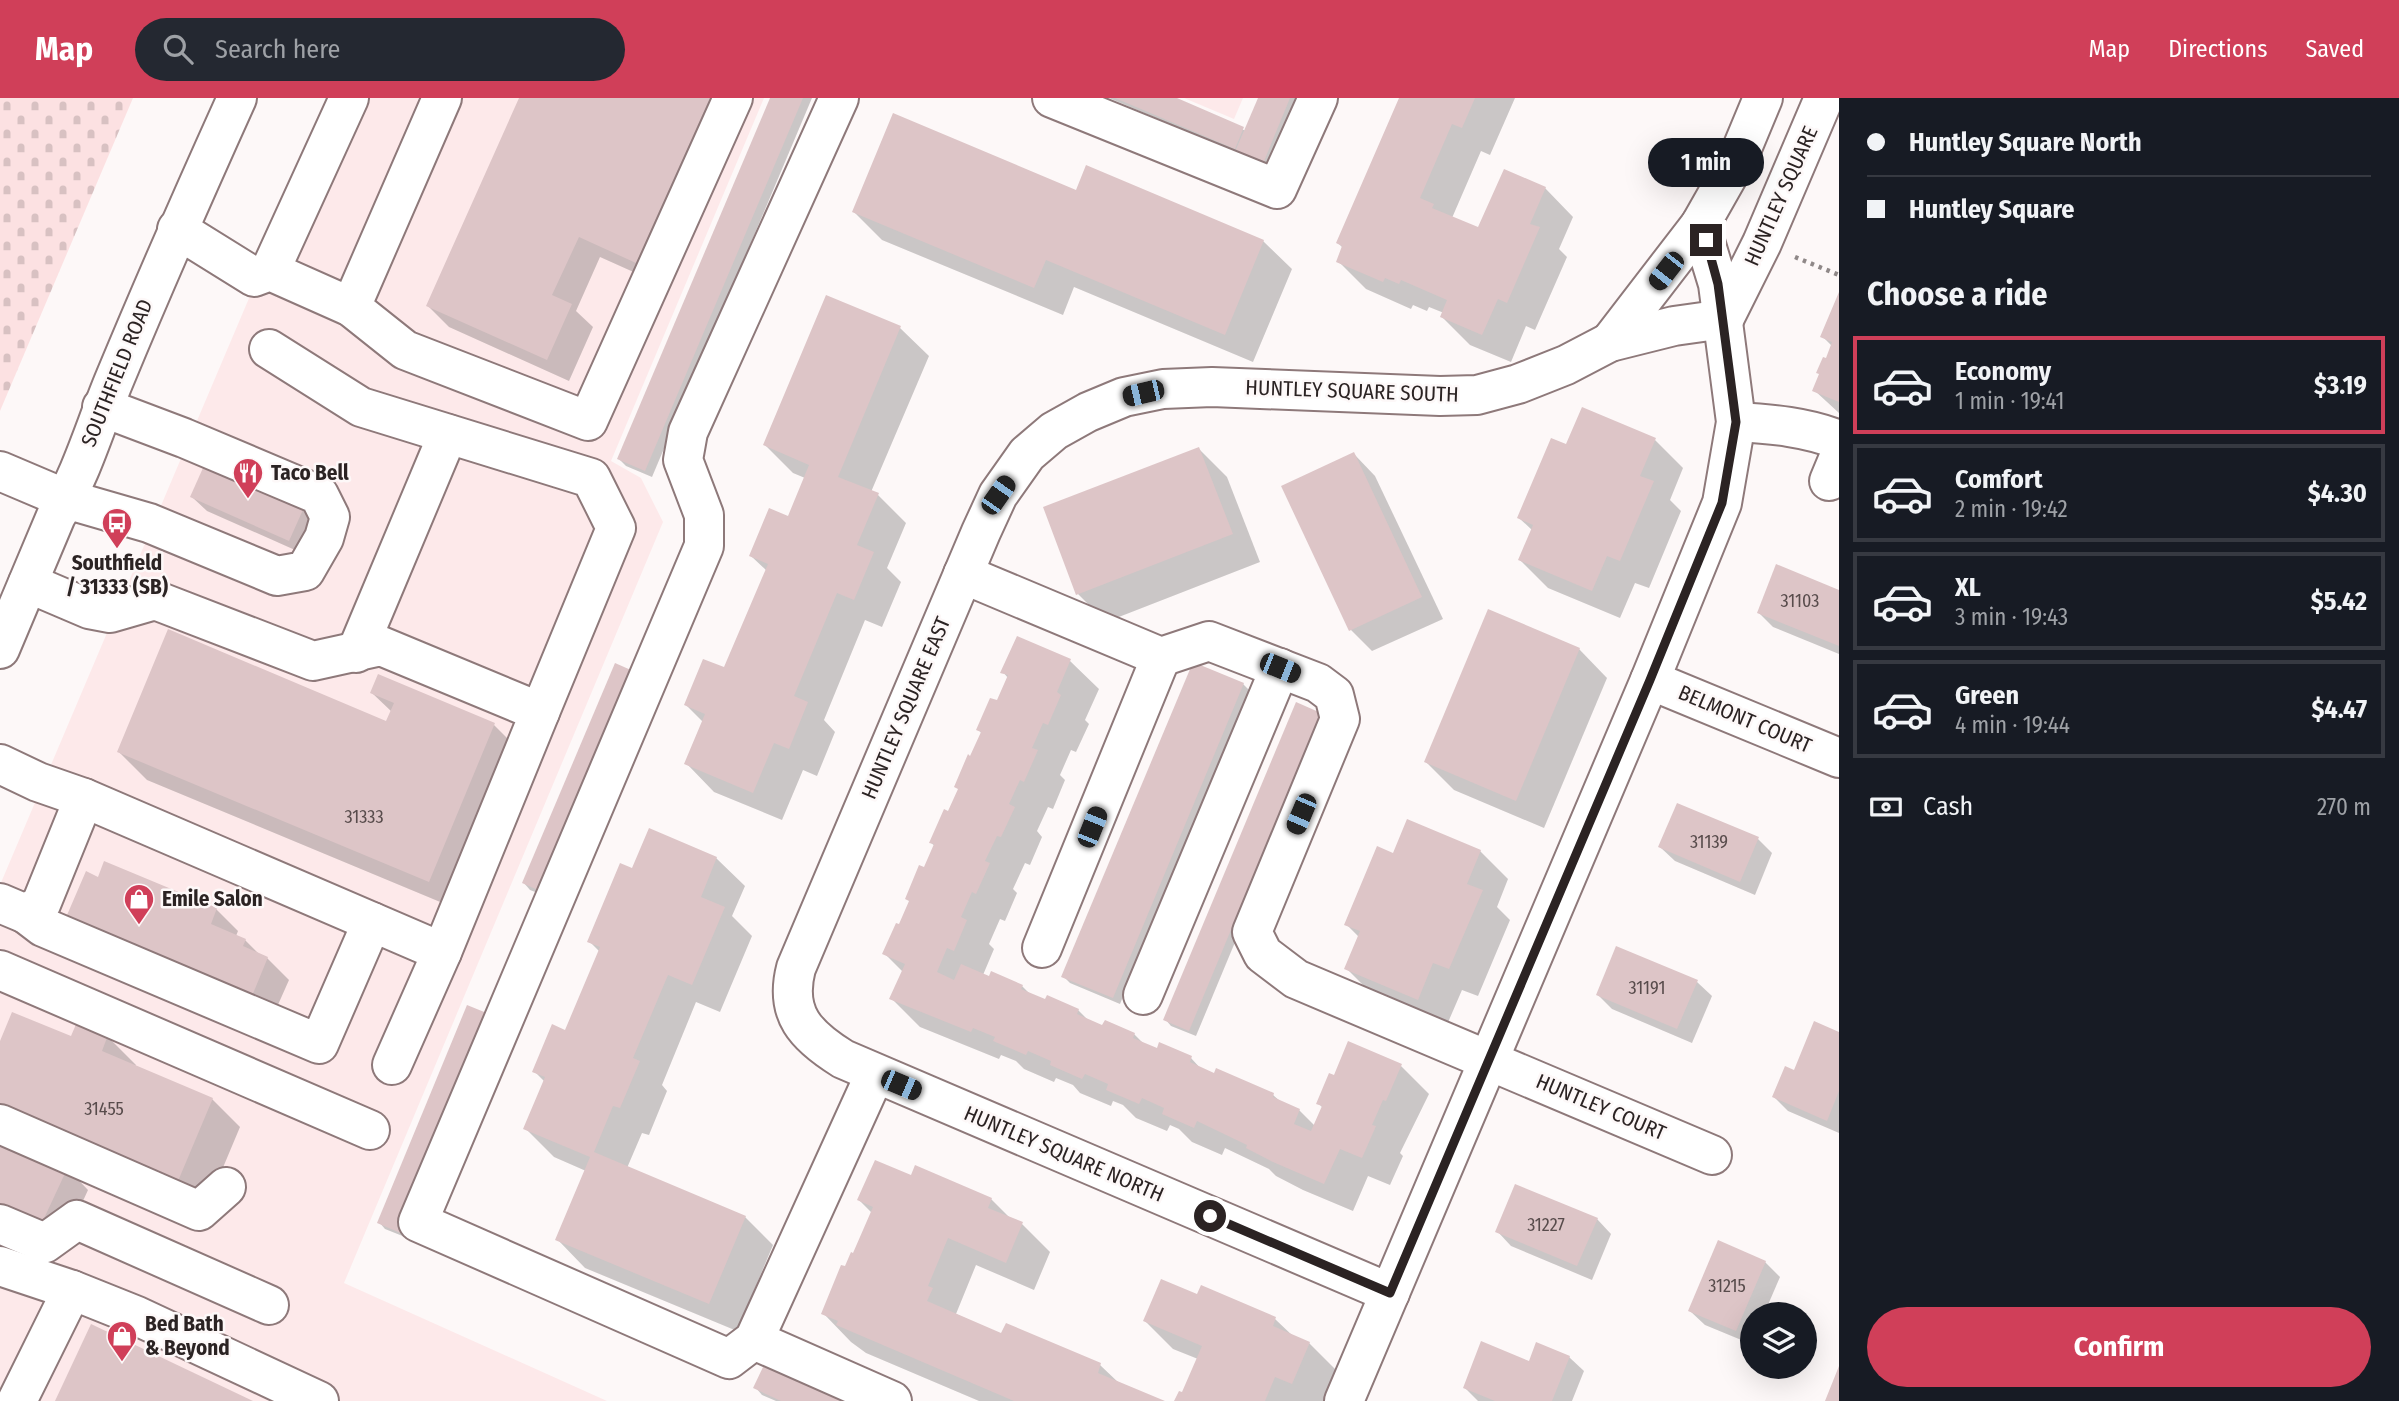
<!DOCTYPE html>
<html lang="en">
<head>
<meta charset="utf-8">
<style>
  :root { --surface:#171b24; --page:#242831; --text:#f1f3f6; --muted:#9ea1a6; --line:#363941; --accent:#d03f59 }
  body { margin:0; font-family:"Fira Sans Condensed",sans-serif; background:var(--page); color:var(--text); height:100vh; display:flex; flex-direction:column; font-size:26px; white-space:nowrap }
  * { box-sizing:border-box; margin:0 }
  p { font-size:23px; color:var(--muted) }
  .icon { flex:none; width:38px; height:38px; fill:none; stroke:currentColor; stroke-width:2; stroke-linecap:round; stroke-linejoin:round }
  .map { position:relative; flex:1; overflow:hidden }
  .sheet { display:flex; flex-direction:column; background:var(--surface); width:560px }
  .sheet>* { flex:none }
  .guide { display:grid; align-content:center; height:154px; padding:0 28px; background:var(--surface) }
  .buttons { position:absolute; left:1740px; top:1204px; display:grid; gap:14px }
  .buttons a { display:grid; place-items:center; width:77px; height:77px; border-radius:50%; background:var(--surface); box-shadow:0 7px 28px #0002; font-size:35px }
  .end { position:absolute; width:32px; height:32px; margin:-16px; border:9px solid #2b2323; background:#fff; box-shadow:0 0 0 4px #fff }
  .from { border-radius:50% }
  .bubble { position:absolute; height:49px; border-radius:24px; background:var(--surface); box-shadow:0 7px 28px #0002; font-size:23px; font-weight:700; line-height:49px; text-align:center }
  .car { position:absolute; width:21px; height:42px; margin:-21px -10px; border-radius:9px; box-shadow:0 0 5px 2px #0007; background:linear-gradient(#222 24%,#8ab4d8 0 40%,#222 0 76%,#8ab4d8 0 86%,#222 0) }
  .guide b { display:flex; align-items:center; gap:24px; height:66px; font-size:26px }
  .guide b+b { border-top:2px solid var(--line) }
  .guide i { width:18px; height:18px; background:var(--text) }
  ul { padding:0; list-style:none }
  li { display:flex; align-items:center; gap:21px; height:98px; margin:0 14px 10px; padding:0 14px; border:4px solid var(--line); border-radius:0px }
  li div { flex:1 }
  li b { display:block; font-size:26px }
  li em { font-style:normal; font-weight:700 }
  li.current { border-color:var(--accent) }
  li>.icon { width:63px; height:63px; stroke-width:1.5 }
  h2 { padding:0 28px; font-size:32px; line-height:84px }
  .pay { display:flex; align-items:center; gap:18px; height:77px; padding:0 28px; font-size:26px }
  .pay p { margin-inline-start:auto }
  .cta { display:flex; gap:14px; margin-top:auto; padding:14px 28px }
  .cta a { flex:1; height:80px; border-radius:42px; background:var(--accent); color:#fff; font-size:28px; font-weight:700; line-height:80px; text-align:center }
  header { display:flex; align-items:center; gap:42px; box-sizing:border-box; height:98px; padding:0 35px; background:var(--accent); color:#fff }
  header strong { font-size:33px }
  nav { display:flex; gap:38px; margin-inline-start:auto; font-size:24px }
  .search { width:490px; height:63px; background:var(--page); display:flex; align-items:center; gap:18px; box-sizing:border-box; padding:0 24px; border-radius:38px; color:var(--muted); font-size:26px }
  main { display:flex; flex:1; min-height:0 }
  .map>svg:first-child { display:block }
</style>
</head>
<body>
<header>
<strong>Map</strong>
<div class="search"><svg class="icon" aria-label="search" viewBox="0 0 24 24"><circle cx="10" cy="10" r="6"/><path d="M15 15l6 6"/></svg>Search here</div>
<nav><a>Map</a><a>Directions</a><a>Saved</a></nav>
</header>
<main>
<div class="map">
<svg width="1839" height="1303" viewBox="0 0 1839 1303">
  <defs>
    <pattern id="cemetery-stones" width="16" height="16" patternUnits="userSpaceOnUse" patternTransform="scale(1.75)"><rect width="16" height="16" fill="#fce1e2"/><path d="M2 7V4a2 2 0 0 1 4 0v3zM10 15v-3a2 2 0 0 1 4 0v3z" fill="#d8c1c2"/></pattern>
  </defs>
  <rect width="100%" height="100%" fill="#fdf8f8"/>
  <g fill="#fde9ea">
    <polygon points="334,0 764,0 611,363 641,380 663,424 344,1185 607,1303 0,1303 0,787"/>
    <polygon points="1184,0 1243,0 1234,21"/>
  </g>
  <polygon fill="url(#cemetery-stones)" points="0,0 133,0 0,313"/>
  <g fill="#0003">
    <polygon points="521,0 741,0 658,185 600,159 576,213 593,229 569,283 449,229 428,208"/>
    <polygon points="772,0 812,0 652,379 626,368 619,361"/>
    <polygon points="1109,0 1173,0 1246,33 1260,0 1300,0 1268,73 1237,54"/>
    <polygon points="1401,0 1515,0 1490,57 1481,53 1452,120 1479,132 1545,90 1573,119 1559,151 1567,159 1535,232 1526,228 1511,264 1470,247 1442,219 1444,215 1429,209 1427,213 1413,207 1411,211 1366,191 1338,163 1343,150 1338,145"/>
    <polygon points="1077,94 1263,143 1292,171 1253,264 1074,189 1063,217 882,142 854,114"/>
    <polygon points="1839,198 1839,315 1814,292 1832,248 1822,238"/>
    <polygon points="827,199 900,230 929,258 871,394 878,397 906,425 887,470 901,484 882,529 865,522 824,622 835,634 817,678 803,672 782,722 714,694 686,665 703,624 686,607 725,571 767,473 751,458 789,420 805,380 793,375 765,347"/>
    <polygon points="1655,342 1683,370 1670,402 1681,413 1649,490 1635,485 1620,520 1548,490 1520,462 1532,432 1519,420"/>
    <polygon points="1199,351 1227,379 1260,464 1106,524 1078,496"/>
    <polygon points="1354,356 1375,378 1443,521 1372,553 1351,532"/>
    <polygon points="192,399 305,407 320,421 304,456 207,413"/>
    <polygon points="1839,494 1839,556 1773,529 1759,515"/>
    <polygon points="1018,540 1070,563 1099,591 1085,622 1089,626 1076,654 1071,652 1060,677 1065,682 1053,711 1048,709 1037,733 1042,739 1030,767 1025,765 1013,791 1017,795 1005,823 1000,821 989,846 994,851 983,877 1022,888 1031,897 1078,912 1089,923 1103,929 1134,936 1145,947 1191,960 1202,972 1273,997 1281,1004 1299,1012 1315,1028 1323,1010 1318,1005 1335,979 1401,968 1429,996 1400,1055 1403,1058 1390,1087 1368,1078 1353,1113 1303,1092 1276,1078 1269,1071 1225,1050 1222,1057 1192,1044 1179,1031 1170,1027 1167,1033 1136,1020 1123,1007 1113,1003 1111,1008 1080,995 1073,987 1056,980 1054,984 1024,971 1016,963 1001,957 999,961 920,929 892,901 903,874 885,856 900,829 935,748 931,745 949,716 982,636 978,631 998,604 1008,580 1003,574"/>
    <polygon points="1579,551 1607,580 1544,730 1454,692 1426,664"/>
    <polygon points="639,577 553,801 530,792 524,785"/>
    <polygon points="1243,586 1250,593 1120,906 1070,885 1063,878"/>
    <polygon points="372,595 494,627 522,655 457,811 147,682 119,654 387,625 392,614"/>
    <polygon points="1320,616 1327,623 1196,938 1171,928 1165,921"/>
    <polygon points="1758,741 1772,755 1755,797 1675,763 1660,749"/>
    <polygon points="1480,753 1508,781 1497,809 1510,822 1478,898 1462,892 1446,929 1374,898 1346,870 1359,839 1346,826 1394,757"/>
    <polygon points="716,760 745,788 732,818 752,838 720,914 696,904 662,987 667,993 649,1037 642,1035 627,1070 745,1119 773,1147 737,1233 585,1170 557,1141 586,1073 554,1059 526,1031 545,984 535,974 566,934 600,854 589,843 633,773"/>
    <polygon points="99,781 216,811 238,833 236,838 245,842 260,857 267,860 289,882 273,918"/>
    <polygon points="1697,884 1712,898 1692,945 1612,911 1598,897"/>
    <polygon points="499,926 410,1141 385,1131 379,1124"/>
    <polygon points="1839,936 1839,1035 1788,1013 1774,999 1795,974"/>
    <polygon points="107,938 136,967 135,969 212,1001 240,1029 201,1122 67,1070 88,1092 62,1149 0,1121 0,947"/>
    <polygon points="912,1079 991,1101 1011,1121 1022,1126 1050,1154 1034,1192 976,1167 956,1216 1002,1237 1100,1267 1120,1286 1161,1303 979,1303 866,1255 851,1244 823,1215 854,1158 872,1115 859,1102"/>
    <polygon points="1597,1121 1611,1136 1592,1182 1511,1148 1497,1133"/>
    <polygon points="1765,1164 1780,1179 1764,1216 1752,1216 1751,1246 1705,1227 1690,1213"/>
    <polygon points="1202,1189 1275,1221 1294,1239 1309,1245 1337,1273 1324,1303 1176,1303 1183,1297 1198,1261 1173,1251 1145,1223 1198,1199"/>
    <polygon points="1569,1259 1584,1273 1572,1303 1478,1303 1465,1290 1530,1265"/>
    <polygon points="756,1290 845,1303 776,1303 762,1297"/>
  </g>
  <g fill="#ddc5c7">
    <polygon points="519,0 710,0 636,165 579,139 552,197 572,206 547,262 426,208"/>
    <polygon points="770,0 803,0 645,373 617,361"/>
    <polygon points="1115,0 1177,0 1244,29 1235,51"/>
    <polygon points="1258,0 1290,0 1262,68 1234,56"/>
    <polygon points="1399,0 1475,0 1462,30 1452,26 1420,100 1434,106 1432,110 1478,129 1504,71 1546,89 1530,126 1540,129 1507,205 1498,201 1482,237 1440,219 1447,202 1401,182 1399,186 1385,180 1383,184 1336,164 1342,148 1336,145"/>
    <polygon points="893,15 1076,92 1086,67 1264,142 1225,237 1046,162 1034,190 852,114"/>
    <polygon points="1839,194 1839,304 1812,293 1819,276 1816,275 1823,259 1826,260 1832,244 1820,239"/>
    <polygon points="826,197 901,228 838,379 879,395 857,447 874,454 854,502 837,495 794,598 808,604 789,651 774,645 753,695 684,666 705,616 684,607 703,561 724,569 768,466 749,458 769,410 788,418 809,367 763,347"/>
    <polygon points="1582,309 1656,340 1640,378 1654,383 1620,463 1607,458 1592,493 1518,462 1533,427 1517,420 1551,340 1566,346"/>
    <polygon points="1199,349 1233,436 1076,497 1043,409"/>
    <polygon points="1354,354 1422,499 1349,533 1281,388"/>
    <polygon points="207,361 306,405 289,443 190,399"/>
    <polygon points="1776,466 1839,492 1839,548 1757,515"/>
    <polygon points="1488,511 1580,550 1516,703 1424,664"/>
    <polygon points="168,531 386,623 394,605 370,595 378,576 495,625 429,784 117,654"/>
    <polygon points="1017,538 1071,561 1057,594 1061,597 1048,627 1043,625 1032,650 1038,652 1024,684 1020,682 1009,706 1015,709 1001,739 997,738 985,763 990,765 976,796 972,794 961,819 967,822 954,853 947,850 937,874 954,882 961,866 989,878 991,873 1023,887 1021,891 1045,901 1047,897 1079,911 1077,916 1102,927 1105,922 1135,935 1133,940 1157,950 1159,944 1192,958 1190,964 1214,975 1216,970 1274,995 1273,999 1300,1011 1294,1026 1311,1033 1322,1008 1316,1006 1329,975 1334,977 1348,943 1402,966 1386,1003 1383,1002 1372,1027 1376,1028 1362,1060 1340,1051 1324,1086 1273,1064 1246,1050 1247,1047 1197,1023 1194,1030 1162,1016 1164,1010 1142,1000 1139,1006 1106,992 1108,986 1085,976 1082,981 1050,967 1051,963 1028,953 1026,957 993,943 995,939 973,930 971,934 889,901 905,866 882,856 896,825 899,826 909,803 905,801 919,767 924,769 934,746 929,745 944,711 948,713 958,691 954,689 968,656 970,658 981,634 976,632 990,600 997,602 1008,577 1000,575"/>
    <polygon points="1193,564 1244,585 1113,900 1061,879"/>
    <polygon points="615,565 640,576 547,796 522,785"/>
    <polygon points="1296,604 1321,615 1189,933 1163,922"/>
    <polygon points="1677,705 1759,739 1740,784 1658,749"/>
    <polygon points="1407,721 1481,752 1467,786 1483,792 1449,871 1433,865 1418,902 1344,871 1360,833 1344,827 1377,748 1393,755"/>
    <polygon points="649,730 717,759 701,799 725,809 692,887 668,877 633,960 640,963 620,1010 613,1008 594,1054 746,1118 709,1206 555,1142 590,1059 523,1031 545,979 532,974 552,926 565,932 600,849 587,844 620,765 632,770"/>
    <polygon points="104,763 217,810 211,826 246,841 243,848 268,859 252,898 61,831 86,773 98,779"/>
    <polygon points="1616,848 1698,882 1677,931 1596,897"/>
    <polygon points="467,907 494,918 403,1136 377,1125"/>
    <polygon points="12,914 71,938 77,924 108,937 102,953 213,1000 173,1095 0,1022 0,943"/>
    <polygon points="1814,923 1839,934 1839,993 1827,1023 1772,999 1785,968 1794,972"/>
    <polygon points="0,1038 68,1069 40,1129 0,1111"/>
    <polygon points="875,1062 911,1077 915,1067 992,1100 988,1110 1023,1124 1006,1165 948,1140 928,1188 933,1190 927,1203 1001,1235 1006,1225 1101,1265 1098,1275 1165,1303 1014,1303 836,1227 838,1223 821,1216 841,1167 845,1168 851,1154 853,1155 873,1109 857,1102"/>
    <polygon points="1515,1086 1598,1120 1577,1168 1495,1134"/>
    <polygon points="1718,1142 1766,1163 1736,1233 1688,1213"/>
    <polygon points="1161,1181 1197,1196 1201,1187 1276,1219 1273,1228 1310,1244 1292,1286 1275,1279 1265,1303 1174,1303 1179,1293 1182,1294 1202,1248 1143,1223"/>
    <polygon points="91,1226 253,1303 55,1303"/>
    <polygon points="1481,1243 1529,1263 1536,1244 1570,1258 1552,1303 1495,1303 1463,1290"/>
    <polygon points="765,1265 849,1303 781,1303 753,1290"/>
    <polygon points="1839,1268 1839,1303 1825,1303"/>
  </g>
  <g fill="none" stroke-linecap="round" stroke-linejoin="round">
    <g stroke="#8e797a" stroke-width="42">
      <g id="minor">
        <polyline points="839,0 688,334 683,362 704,417 704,448 418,1124 729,1261 754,1242 875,976"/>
        <polyline points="1052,0 1277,91 1318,0"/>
        <polyline points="177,131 254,179 270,173 351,209 405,252 588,323 733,0"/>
        <polyline points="270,173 349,0"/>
        <polyline points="351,209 442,0"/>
        <polyline points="1724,221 1762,145 1824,0"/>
        <polyline points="1610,244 1700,127 1738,60 1763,0"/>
        <polyline points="269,251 361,309 591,380 616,430 540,614"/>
        <path d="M1736 324C1772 326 1806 329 1839 342"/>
        <polyline points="0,373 66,401 149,425 277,478 305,473 324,440 330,419 319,397 184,340 102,309"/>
        <polyline points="1829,383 1839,359"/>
        <polyline points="963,476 1161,559 1209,543 1318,585 1334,597 1340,621 1252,834 1263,856 1296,881 1712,1057"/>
        <polyline points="28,485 89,511 110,515 155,502 313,563 381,548 540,614 442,854"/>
        <polyline points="356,555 448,336"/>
        <polyline points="1650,582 1839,660"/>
        <polyline points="0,666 38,684 84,700 442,854 392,967"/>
        <polyline points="0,805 26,816 41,806 84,700"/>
        <polyline points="26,816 43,829 319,946 372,824"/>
        <polyline points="1042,850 1161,559"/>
        <polyline points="0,872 370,1032"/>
        <polyline points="1143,897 1280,570"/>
        <polyline points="0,1026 199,1113 226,1089"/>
        <polyline points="0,1126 45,1145 77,1122 269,1207"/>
        <polyline points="0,1168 72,1192 137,1218 319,1303"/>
        <path d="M1390 1195 843 961C806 938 784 916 796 870L981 434 998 397 1027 356 1054 333 1088 314 1124 299 1163 291 1212 289 1440 298 1477 297 1518 286 1566 267 1610 244 1674 228 1724 221"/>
        <polyline points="754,1242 892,1303"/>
        <polyline points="17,1303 72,1192"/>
        <polyline points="1344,1303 1650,582 1722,405 1736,324 1718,186 1700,127"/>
      </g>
    </g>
    <g stroke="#8e797a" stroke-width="42">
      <path id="major" d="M0 551 56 418C82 376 96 325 115 280 154 186 195 93 237 0"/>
    </g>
    <polyline stroke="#8f8888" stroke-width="4.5" stroke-dasharray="3.5 5" stroke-linecap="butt" points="1795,159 1839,177"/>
    <use href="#minor" stroke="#fff" stroke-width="38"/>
    <use href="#major" stroke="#fff" stroke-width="38"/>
  </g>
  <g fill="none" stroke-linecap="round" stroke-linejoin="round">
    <polyline stroke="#2b2323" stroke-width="9" points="1210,1118 1390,1195 1650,582 1722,405 1736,324 1718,186 1706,142"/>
  </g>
  <defs>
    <g id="restaurant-pin" transform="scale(1.575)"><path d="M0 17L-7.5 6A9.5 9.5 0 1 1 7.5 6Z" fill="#d03f59" stroke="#fdf8f8"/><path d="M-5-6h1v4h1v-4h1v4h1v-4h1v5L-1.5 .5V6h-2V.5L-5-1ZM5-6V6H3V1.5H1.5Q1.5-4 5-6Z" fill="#fff"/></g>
    <g id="bus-pin" transform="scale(1.575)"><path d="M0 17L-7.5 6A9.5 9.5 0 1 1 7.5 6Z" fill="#d03f59" stroke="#fdf8f8"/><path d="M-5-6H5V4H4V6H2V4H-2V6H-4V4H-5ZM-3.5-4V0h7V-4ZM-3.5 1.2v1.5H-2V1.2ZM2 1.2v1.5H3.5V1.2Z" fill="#fff"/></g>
    <g id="shop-pin" transform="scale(1.575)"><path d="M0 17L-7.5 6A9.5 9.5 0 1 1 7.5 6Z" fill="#d03f59" stroke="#fdf8f8"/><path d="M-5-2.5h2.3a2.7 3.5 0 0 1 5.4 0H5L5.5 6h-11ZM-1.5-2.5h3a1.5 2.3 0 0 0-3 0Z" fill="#fff"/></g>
  </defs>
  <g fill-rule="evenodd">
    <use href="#restaurant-pin" x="248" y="375"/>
    <use href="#bus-pin" x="117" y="425"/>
    <use href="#shop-pin" x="139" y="801"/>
    <use href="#shop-pin" x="122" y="1238"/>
  </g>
  <g text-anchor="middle" stroke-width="5" stroke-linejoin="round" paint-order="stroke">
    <g font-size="18" fill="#584c4c">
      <text x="1800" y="509">31103</text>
      <text x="364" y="725">31333</text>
      <text x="1709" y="750">31139</text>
      <text x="1647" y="896">31191</text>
      <text x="104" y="1017">31455</text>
      <text x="1546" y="1133">31227</text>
      <text x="1727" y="1194">31215</text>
    </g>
    <g font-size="21" fill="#2b2323" stroke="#fdf8f8">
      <text transform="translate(1781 98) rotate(-66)" y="7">HUNTLEY SQUARE</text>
      <text transform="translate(117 275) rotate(-68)" y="7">SOUTHFIELD ROAD</text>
      <text transform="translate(1352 293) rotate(2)" y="7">HUNTLEY SQUARE SOUTH</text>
      <text transform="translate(906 610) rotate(-67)" y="7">HUNTLEY SQUARE EAST</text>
      <text transform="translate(1745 621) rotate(23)" y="7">BELMONT COURT</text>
      <text transform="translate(1601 1009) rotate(23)" y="7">HUNTLEY COURT</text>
      <text transform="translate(1064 1056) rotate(23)" y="7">HUNTLEY SQUARE NORTH</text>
    </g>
    <g font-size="21" font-weight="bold" fill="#2b2323" stroke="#fdf8f8" text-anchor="start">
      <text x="271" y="382">Taco Bell</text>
      <text x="117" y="472" text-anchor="middle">Southfield<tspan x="117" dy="24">/ 31333 (SB)</tspan></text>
      <text x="162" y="808">Emile Salon</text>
      <text x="145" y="1233">Bed Bath<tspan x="145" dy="24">&amp; Beyond</tspan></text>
    </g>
  </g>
</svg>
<div class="buttons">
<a><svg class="icon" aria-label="layers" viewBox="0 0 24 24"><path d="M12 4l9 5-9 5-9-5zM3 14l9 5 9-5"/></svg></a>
</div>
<i class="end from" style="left:1210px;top:1118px"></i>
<i class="end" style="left:1706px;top:142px"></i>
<div class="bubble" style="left:1648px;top:40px;width:116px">1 min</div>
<i class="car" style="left:1666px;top:173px;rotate:218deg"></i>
<i class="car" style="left:1143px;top:295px;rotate:257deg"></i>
<i class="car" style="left:998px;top:397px;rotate:35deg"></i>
<i class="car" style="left:1280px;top:570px;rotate:112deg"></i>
<i class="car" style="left:1301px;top:716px;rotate:203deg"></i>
<i class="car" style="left:1092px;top:729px;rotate:22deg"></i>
<i class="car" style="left:901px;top:987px;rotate:113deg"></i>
</div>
<section class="sheet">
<div class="guide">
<b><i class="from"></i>Huntley Square North</b>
<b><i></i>Huntley Square</b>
</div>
<h2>Choose a ride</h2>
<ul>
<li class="current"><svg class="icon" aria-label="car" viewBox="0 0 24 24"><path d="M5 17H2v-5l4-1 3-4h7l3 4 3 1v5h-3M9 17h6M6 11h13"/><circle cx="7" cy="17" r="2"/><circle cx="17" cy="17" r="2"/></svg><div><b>Economy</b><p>1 min · 19:41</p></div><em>$3.19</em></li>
<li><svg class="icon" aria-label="car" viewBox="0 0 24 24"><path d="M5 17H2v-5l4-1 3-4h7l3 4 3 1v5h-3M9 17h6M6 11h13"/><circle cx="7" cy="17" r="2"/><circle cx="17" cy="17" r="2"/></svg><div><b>Comfort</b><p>2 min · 19:42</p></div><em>$4.30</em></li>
<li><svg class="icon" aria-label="car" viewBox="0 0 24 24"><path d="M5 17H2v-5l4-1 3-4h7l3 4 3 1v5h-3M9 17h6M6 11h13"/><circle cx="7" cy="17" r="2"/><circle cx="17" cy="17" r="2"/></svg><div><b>XL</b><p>3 min · 19:43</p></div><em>$5.42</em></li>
<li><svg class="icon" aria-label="car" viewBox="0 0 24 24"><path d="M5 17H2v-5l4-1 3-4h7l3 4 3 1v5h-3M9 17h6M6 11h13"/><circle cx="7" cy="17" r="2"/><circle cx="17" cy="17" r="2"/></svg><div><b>Green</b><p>4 min · 19:44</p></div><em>$4.47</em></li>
</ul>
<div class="pay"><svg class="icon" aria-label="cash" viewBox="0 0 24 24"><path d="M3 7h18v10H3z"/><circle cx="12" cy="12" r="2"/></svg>Cash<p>270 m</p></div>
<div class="cta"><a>Confirm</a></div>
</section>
</main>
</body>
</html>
